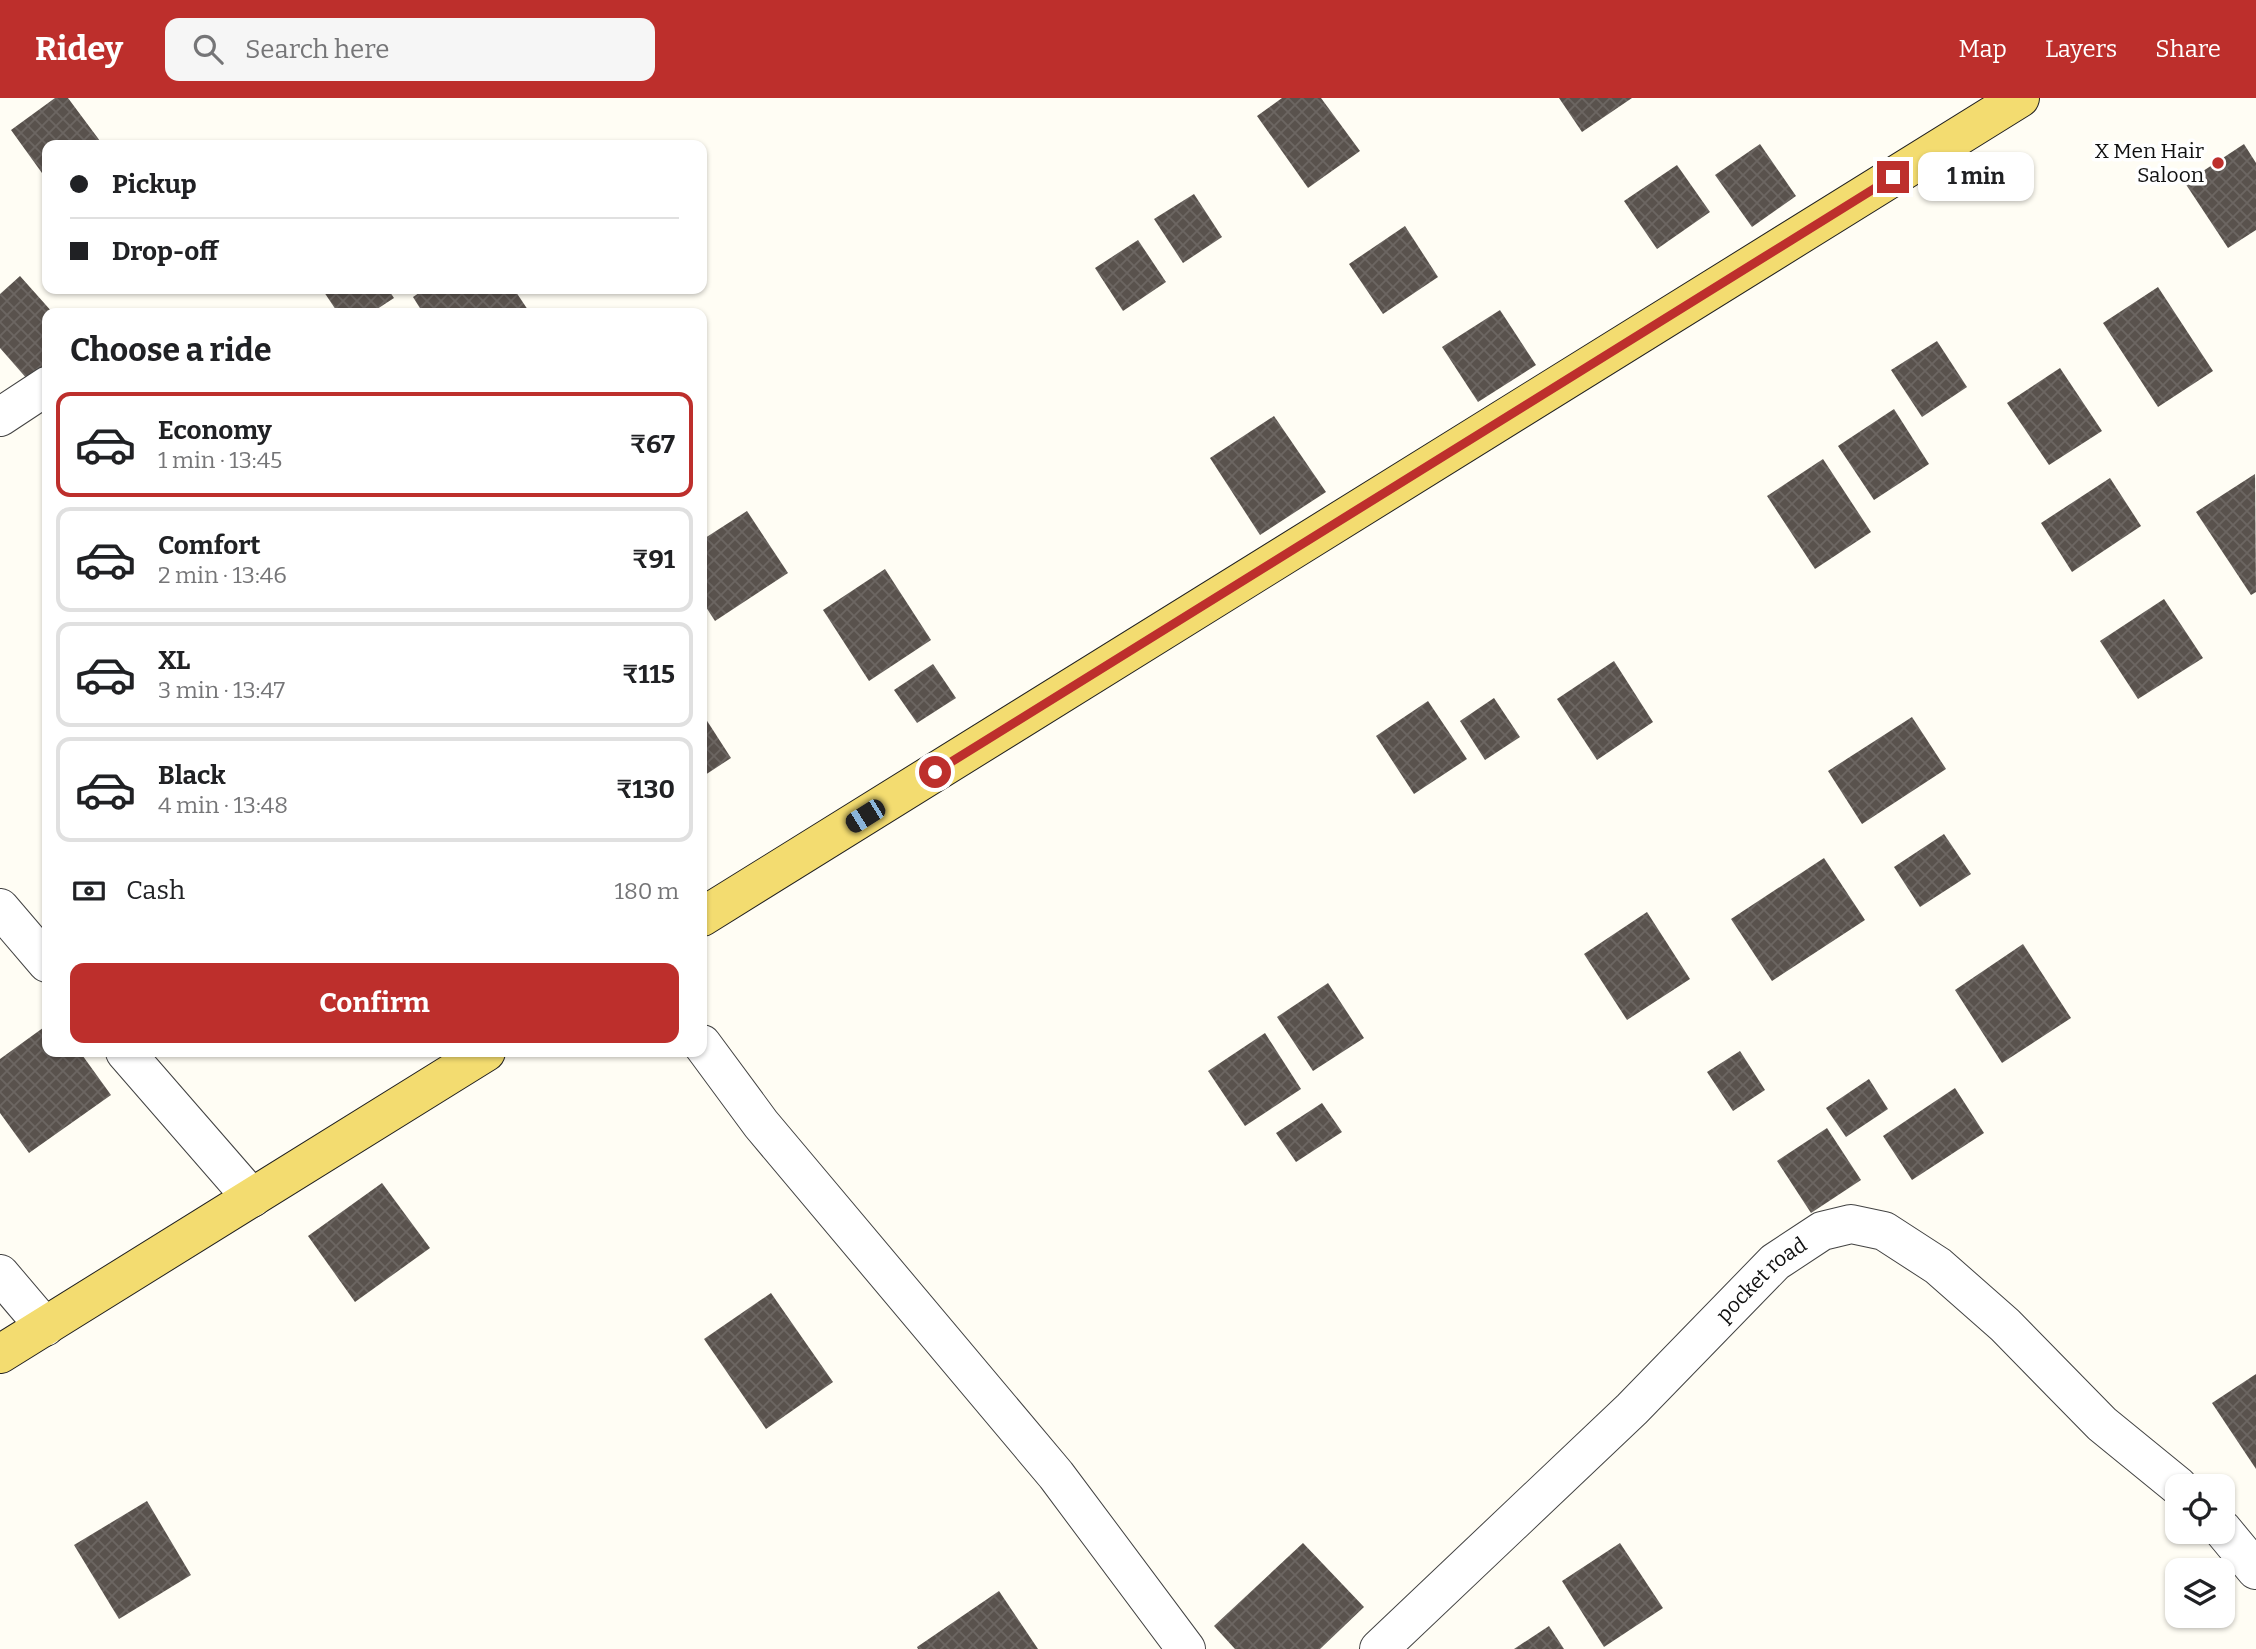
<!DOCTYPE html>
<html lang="en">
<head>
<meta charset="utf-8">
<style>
  :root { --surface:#fff; --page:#f6f6f6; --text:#202124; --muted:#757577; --line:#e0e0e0; --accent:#bd2f2c }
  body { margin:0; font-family:Bitter,serif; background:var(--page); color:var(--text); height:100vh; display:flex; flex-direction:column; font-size:26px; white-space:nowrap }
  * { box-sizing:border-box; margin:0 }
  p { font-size:23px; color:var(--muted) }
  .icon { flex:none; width:38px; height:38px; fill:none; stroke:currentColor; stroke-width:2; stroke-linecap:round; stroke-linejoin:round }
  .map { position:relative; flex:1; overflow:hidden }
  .details { position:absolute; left:42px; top:210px; width:665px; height:749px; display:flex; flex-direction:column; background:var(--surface); border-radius:14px; box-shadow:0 2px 5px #0004 }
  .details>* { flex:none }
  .hud { position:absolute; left:42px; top:42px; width:665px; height:154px; border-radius:14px; box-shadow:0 2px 5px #0004; display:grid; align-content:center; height:154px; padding:0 28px; background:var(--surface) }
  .controls { position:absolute; left:2165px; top:1376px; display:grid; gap:14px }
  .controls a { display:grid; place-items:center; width:70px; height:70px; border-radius:14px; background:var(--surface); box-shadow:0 2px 5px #0004; font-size:35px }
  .end { position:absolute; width:32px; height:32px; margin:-16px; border:9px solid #bd2f2c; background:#fff; box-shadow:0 0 0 4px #fff }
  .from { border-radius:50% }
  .bubble { position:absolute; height:49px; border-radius:14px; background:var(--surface); box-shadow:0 2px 5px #0004; font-size:23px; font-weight:700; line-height:49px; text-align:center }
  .car { position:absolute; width:21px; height:42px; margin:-21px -10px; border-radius:9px; box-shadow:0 0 5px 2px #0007; background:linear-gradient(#222 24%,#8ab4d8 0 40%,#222 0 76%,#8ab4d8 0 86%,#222 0) }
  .hud b { display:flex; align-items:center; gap:24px; height:66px; font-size:26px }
  .hud b+b { border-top:2px solid var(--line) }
  .hud i { width:18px; height:18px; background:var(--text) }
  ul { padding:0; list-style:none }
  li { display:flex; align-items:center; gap:21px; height:105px; margin:0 14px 10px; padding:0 14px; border:4px solid var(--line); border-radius:14px }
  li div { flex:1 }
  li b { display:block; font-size:26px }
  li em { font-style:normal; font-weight:700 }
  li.on { border-color:var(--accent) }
  li>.icon { width:63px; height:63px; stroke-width:1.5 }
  h2 { padding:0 28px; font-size:32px; line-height:84px }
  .pay { display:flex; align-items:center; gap:18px; height:77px; padding:0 28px; font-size:26px }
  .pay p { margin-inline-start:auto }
  .cta { display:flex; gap:14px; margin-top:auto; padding:14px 28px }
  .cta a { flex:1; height:80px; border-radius:14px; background:var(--accent); color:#fff; font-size:28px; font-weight:700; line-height:80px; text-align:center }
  header { display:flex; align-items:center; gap:42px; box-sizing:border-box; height:98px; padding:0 35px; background:var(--accent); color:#fff }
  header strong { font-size:33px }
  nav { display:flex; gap:38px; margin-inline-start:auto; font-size:24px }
  .search { width:490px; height:63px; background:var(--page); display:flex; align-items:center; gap:18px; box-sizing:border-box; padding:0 24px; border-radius:14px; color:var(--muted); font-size:26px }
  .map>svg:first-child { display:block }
</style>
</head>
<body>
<header>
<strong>Ridey</strong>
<div class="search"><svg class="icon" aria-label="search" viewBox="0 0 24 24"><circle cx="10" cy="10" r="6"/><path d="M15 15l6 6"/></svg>Search here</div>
<nav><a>Map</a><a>Layers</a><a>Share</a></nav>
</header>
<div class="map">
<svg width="2256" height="1551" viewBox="0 0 2256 1551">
  <defs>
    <pattern id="building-cross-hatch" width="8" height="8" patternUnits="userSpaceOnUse" patternTransform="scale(1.75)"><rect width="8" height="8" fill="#59524d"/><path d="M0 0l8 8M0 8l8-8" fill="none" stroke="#6c6662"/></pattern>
  </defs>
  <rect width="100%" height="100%" fill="#fffdf4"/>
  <g fill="url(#building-cross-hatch)">
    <polygon points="55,0 68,0 103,47 47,47 47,82 11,32"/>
    <polygon points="1282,0 1321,0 1360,53 1308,90 1257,18"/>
    <polygon points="1559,0 1632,0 1582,34"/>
    <polygon points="1760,46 1796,98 1752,129 1715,77"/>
    <polygon points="2244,46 2256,65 2256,132 2228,150 2185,85"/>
    <polygon points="1677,67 1710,114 1657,151 1624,103"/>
    <polygon points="1194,96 1222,139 1183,165 1154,121"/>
    <polygon points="1405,128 1438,179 1383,216 1349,166"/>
    <polygon points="1138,142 1166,184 1123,213 1095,170"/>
    <polygon points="20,178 53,215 47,215 47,265 28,282 0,250 0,196"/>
    <polygon points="2158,189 2213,273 2158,309 2103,225"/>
    <polygon points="322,191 388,191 394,200 371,215 338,215"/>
    <polygon points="425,191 514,191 530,215 423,215 413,199"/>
    <polygon points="1500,212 1536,267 1478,304 1442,249"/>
    <polygon points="1937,243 1967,289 1922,319 1891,272"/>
    <polygon points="2060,270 2102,333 2049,367 2007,305"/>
    <polygon points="1894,311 1929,366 1874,402 1838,348"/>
    <polygon points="1274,318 1326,394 1260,437 1210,360"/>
    <polygon points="1823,361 1871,434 1815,471 1767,398"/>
    <polygon points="2255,376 2256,494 2251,497 2196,414"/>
    <polygon points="2110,380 2141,428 2072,474 2041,425"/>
    <polygon points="747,413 788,475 715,523 702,503 702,442"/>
    <polygon points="885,471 931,542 869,583 823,512"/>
    <polygon points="2164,501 2203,560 2138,601 2100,543"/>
    <polygon points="1614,563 1653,624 1597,662 1557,601"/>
    <polygon points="933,566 956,600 917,625 894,592"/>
    <polygon points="1494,600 1520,639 1485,662 1460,623"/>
    <polygon points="1428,603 1467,661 1414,696 1376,638"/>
    <polygon points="702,615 731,660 702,679"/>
    <polygon points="1912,619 1946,671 1862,726 1828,673"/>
    <polygon points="1944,736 1971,776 1920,809 1894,769"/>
    <polygon points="1824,760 1865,822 1772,883 1731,821"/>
    <polygon points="1647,814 1690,881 1627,922 1584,856"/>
    <polygon points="2023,846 2071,920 2002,965 1955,892"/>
    <polygon points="1328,885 1364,940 1313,973 1277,919"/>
    <polygon points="47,927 47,954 80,954 111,997 29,1055 0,1015 0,961"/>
    <polygon points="1265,935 1301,991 1245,1028 1208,973"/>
    <polygon points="1740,953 1765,992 1733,1013 1707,974"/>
    <polygon points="1869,981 1888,1011 1846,1039 1826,1010"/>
    <polygon points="1955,990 1984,1035 1912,1082 1883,1038"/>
    <polygon points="1322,1005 1342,1034 1296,1064 1276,1035"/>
    <polygon points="1827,1030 1861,1082 1811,1115 1777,1063"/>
    <polygon points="382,1085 430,1150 355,1204 308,1138"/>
    <polygon points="771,1195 833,1284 766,1331 704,1241"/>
    <polygon points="2256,1276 2256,1371 2212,1305"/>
    <polygon points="147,1403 191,1477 119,1521 74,1447"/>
    <polygon points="1303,1445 1364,1509 1320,1551 1235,1551 1214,1528"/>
    <polygon points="1620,1445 1663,1510 1604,1549 1562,1483"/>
    <polygon points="999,1493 1038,1551 918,1551 917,1549"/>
    <polygon points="1549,1528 1564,1551 1514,1551"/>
  </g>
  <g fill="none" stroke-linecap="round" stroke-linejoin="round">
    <g stroke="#434343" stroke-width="40">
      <g id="minor">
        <polyline points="0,319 47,288"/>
        <polyline points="0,810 47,865"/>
        <polyline points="702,946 761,1026 1056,1377 1186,1551"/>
        <polyline points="125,954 252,1100"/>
        <polyline points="0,1176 45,1229"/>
        <polyline points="2222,1431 2256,1472"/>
        <path id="s1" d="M1379 1551 1632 1311 1775 1164 1822 1133 1851 1126 1884 1133 1938 1168 2005 1227 2102 1326 2178 1388"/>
      </g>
    </g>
    <g stroke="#212121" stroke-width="40">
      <g id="major">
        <polyline points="702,819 2020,0"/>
        <polyline points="0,1256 486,954"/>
      </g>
    </g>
    <use href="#minor" stroke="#fff" stroke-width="38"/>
    <use href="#major" stroke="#f3dc70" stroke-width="38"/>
  </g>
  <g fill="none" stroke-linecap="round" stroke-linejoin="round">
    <polyline stroke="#bd2f2c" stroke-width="9" points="935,674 1893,79"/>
  </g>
  <circle fill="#bd2f2c" stroke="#fff" stroke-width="2.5" cx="2218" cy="65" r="7"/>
  <g text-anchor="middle" stroke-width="7" stroke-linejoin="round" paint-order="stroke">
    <g font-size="21" fill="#101010" stroke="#fff" text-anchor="end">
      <text x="2204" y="60">X Men Hair<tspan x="2204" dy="24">Saloon</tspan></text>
    </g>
    <g font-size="21" fill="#101010" stroke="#fff">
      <text dy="7" stroke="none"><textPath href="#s1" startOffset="532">pocket road</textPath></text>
    </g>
  </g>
</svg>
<div class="controls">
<a><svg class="icon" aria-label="locate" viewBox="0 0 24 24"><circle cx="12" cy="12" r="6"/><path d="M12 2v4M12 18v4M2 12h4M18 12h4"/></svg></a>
<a><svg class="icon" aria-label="layers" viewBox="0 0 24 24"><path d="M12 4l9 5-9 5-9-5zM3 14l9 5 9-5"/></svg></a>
</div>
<i class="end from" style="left:935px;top:674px"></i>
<i class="end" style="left:1893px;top:79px"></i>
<div class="bubble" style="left:1918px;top:54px;width:116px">1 min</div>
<i class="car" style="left:865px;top:718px;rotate:238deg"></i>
<div class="hud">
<b><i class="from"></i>Pickup</b>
<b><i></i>Drop-off</b>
</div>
<section class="details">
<h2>Choose a ride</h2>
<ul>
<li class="on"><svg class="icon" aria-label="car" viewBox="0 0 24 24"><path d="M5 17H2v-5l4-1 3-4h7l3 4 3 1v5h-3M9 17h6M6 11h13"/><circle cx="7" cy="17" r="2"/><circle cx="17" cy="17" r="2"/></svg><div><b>Economy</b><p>1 min · 13:45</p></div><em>₹67</em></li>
<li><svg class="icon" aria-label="car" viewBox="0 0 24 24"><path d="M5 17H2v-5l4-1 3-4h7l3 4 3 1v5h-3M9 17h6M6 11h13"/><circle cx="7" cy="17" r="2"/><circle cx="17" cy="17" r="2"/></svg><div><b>Comfort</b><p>2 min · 13:46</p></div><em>₹91</em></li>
<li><svg class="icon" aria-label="car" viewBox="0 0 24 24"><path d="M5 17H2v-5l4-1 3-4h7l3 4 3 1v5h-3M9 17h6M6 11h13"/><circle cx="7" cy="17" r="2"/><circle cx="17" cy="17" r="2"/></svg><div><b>XL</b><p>3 min · 13:47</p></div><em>₹115</em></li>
<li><svg class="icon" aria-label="car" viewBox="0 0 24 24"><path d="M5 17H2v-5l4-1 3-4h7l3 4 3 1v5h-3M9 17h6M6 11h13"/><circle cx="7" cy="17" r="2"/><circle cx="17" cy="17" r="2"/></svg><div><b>Black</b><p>4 min · 13:48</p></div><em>₹130</em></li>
</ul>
<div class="pay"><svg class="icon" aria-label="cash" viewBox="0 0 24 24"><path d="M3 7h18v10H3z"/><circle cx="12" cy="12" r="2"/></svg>Cash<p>180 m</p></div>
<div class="cta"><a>Confirm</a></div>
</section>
</div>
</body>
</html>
